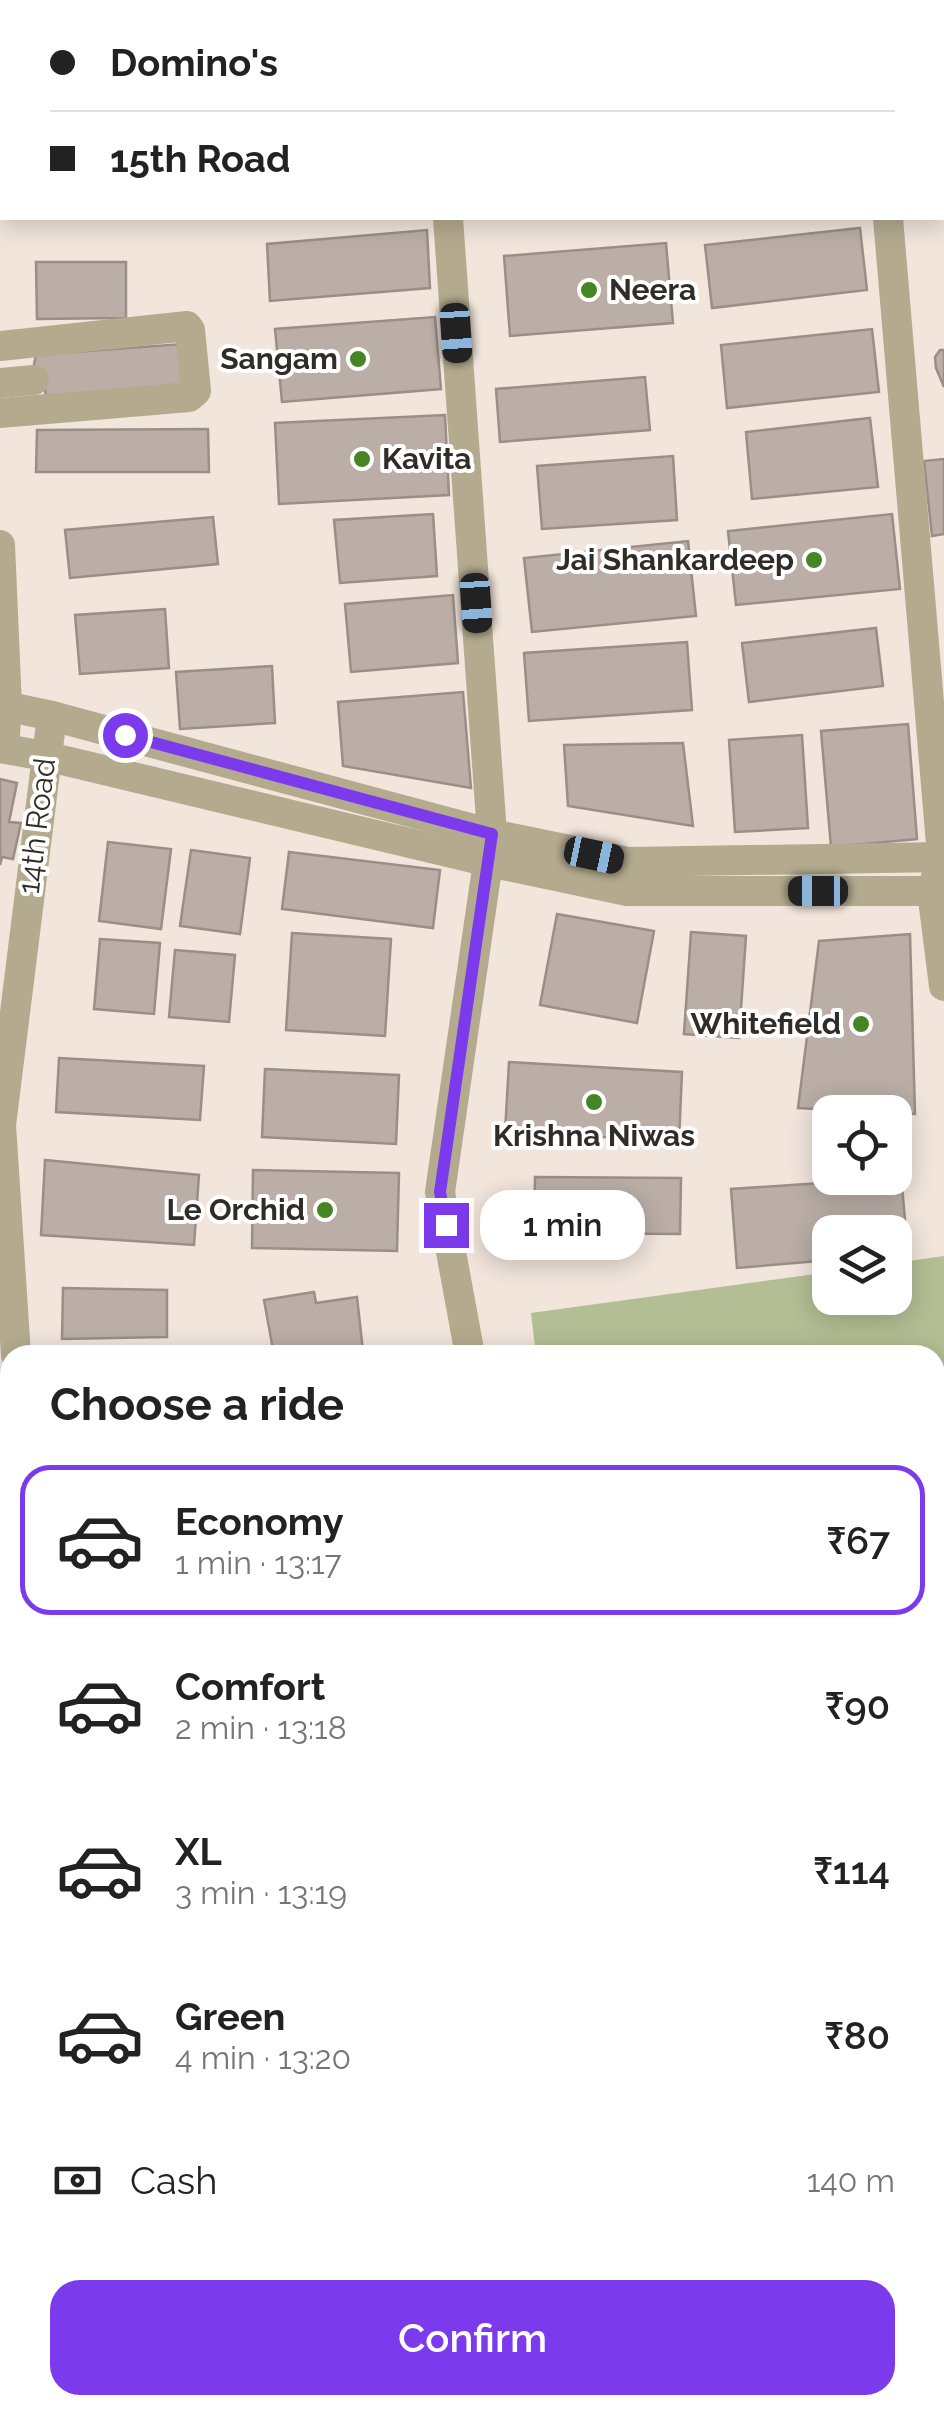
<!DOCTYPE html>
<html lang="en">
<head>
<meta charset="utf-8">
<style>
  :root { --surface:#fff; --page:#f2f2f2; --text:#222; --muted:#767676; --line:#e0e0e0; --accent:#7c3aed }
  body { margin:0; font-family:Raleway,sans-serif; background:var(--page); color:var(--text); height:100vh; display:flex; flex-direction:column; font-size:38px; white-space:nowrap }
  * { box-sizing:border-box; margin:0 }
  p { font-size:32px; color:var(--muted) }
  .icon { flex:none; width:55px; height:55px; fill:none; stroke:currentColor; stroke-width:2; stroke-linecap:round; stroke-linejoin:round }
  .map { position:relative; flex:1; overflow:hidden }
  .details { position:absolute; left:0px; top:1345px; width:945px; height:1070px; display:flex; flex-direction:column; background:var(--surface); border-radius:30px 30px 0 0; box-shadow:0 5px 25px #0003 }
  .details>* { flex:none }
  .banner { position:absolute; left:0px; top:0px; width:945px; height:220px; box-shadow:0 5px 25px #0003; display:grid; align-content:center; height:220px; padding:0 50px; background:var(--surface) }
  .tools { position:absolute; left:812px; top:1095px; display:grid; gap:20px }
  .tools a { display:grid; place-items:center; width:100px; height:100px; border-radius:20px; background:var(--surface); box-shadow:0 5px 25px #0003; font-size:50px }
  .end { position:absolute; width:45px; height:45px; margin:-22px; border:12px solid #7c3aed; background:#fff; box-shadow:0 0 0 5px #fff }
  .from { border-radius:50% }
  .bubble { position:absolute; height:70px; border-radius:30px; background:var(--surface); box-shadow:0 5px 25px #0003; font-size:32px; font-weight:600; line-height:70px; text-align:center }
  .car { position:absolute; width:30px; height:60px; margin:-30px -15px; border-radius:12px; box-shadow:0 0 8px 2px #0007; background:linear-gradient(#222 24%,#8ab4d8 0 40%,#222 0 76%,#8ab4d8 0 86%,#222 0) }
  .banner b { display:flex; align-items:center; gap:35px; height:95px; font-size:38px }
  .banner b+b { border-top:2px solid var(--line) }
  .banner i { width:25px; height:25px; background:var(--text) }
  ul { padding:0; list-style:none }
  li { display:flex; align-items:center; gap:30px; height:150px; margin:0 20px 15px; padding:0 30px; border:5px solid transparent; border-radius:30px }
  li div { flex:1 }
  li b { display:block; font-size:38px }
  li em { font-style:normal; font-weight:600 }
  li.on { border-color:var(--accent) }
  li>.icon { width:90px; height:90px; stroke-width:1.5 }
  h2 { padding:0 50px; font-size:45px; line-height:120px }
  .pay { display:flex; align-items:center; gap:25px; height:110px; padding:0 50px; font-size:38px }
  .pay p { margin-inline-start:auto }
  .primary-button { display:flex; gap:20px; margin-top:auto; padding:20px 50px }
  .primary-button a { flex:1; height:115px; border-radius:30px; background:var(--accent); color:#fff; font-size:40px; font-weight:600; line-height:115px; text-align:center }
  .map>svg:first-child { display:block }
</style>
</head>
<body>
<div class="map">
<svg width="944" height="2415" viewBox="0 0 944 2415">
  <rect width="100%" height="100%" fill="#f1e5dc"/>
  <g fill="#b3be94">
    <polygon points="944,1256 944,1852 935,1853 935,1355 536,1355 531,1313 830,1272 830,1298 895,1298 895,1263"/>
    <polygon points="944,1881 944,2341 935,2343 935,1882"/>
  </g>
  <g fill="#baaea6" stroke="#9a8f87" stroke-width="2.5">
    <rect x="687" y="0" width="159" height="2"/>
    <polygon points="860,228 867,290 712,308 705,245"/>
    <polygon points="427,230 430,288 270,301 267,244"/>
    <polygon points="666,243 673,323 510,336 504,256"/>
    <polygon points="36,262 126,262 126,318 37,319"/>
    <polygon points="435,317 441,389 282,402 275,329"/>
    <polygon points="872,329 879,392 727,408 721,345"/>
    <polygon points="182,344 186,389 46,399 44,379 38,374 34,364 36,356 61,353"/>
    <polygon points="940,350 944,350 944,387 936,368 935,357"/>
    <polygon points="645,377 650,430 500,442 496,389"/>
    <polygon points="445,415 449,495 279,504 275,423"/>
    <polygon points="870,418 878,487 752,499 746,432"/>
    <polygon points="208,429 209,472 36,472 37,430"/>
    <polygon points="673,456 677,520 542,529 537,466"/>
    <polygon points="944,459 944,534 932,536 924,461"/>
    <polygon points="433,514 437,576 340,583 334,520"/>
    <polygon points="892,514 900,589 736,605 728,531"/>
    <polygon points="213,517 218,564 70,578 65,530"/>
    <polygon points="688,541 696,616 532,632 524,558"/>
    <polygon points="453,595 458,663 351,672 345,604"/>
    <polygon points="165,609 169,668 80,674 75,615"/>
    <polygon points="876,628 883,686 749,702 742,643"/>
    <polygon points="687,642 692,710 529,721 524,653"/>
    <polygon points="272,666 275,723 180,729 176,672"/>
    <polygon points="463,692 471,788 343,766 338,702"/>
    <polygon points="908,724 917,839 831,847 821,731"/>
    <polygon points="802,735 808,828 735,832 729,740"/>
    <polygon points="683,743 693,826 568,806 564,745"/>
    <polygon points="0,779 17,783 9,822 21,823 13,859 2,857 0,865"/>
    <polygon points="108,842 171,849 161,929 99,921"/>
    <polygon points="191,850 250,858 240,934 180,926"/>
    <polygon points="289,852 440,870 433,928 282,909"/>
    <polygon points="557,914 654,931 637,1023 540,1005"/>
    <polygon points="691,932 746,936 739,1038 684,1034"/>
    <polygon points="292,933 391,939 385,1036 286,1030"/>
    <polygon points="910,934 915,1114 798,1108 819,941"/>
    <polygon points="100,939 160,943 154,1014 94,1009"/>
    <polygon points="175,950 235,955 229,1022 169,1017"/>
    <polygon points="59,1058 204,1066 200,1120 56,1112"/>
    <polygon points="509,1062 682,1072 679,1141 505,1132"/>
    <polygon points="265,1069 399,1075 396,1144 262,1137"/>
    <polygon points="45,1160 199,1175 194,1245 41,1235"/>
    <polygon points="253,1170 399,1173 397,1251 252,1248"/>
    <polygon points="901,1174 908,1254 895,1255 895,1232 830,1232 830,1260 737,1268 731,1189 895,1178 895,1175"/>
    <polygon points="535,1177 681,1178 680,1234 534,1233"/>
    <polygon points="63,1288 167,1290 167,1337 62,1339"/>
    <polygon points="314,1292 316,1303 357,1297 363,1351 339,1355 274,1355 264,1300"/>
    <polygon points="0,1652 6,1694 0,1695"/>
    <polygon points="7,1736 10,1786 0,1787 0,1737"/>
    <polygon points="0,1902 10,1902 10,2024 0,2025"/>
    <polygon points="944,1915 944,2026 935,2027 935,1916"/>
    <polygon points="10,2150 10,2271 0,2272 0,2151"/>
    <polygon points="10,2322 10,2370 0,2371 0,2323"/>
    <polygon points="10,2397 10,2405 56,2405 57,2415 0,2415 0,2398"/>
    <polygon points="201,2405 326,2405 327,2415 202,2415"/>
    <polygon points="435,2405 558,2405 553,2415 454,2415"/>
  </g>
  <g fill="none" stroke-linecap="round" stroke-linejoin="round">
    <g stroke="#b4ab8f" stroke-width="30">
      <polyline points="433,0 433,2"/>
      <polyline points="870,0 870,2"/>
      <polyline points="0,47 2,47"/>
      <polyline points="0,88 2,88"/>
      <polyline points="0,120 2,120"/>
      <polyline points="0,151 2,151"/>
      <polyline points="448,218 492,834 440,1192 470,1355"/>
      <polyline points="888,218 942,856 932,891 944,986"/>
      <polyline points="0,346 187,326 190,330 196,391 189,397 0,413"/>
      <polyline points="0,383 34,380"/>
      <polyline points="0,545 7,706 4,748"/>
      <polyline points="16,1355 1,1125 52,716"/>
      <polyline points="0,2095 10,2097"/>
      <polyline points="935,2396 944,2399"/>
      <polyline points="115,2405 116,2415"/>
      <polyline points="186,2405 187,2415"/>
      <polyline points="347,2405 347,2415"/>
      <polyline points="407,2405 413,2415"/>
      <polyline points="663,2405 665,2415"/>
      <polyline points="568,2415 572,2405"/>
    </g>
    <g stroke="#b4ab8f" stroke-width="30">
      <polyline points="0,705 52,716 492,834 628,862 944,857"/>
      <polyline points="0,748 45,756 489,862 627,891 932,891 944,887"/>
    </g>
  </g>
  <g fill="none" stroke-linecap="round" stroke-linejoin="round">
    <polyline stroke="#7c3aed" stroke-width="12" points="125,735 492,834 440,1192 446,1225"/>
  </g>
  <g fill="#468525" stroke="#fff" stroke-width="4">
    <circle cx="589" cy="290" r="10"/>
    <circle cx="358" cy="359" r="10"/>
    <circle cx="362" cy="459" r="10"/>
    <circle cx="814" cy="560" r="10"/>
    <circle cx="861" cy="1024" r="10"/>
    <circle cx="594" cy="1102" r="10"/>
    <circle cx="325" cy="1210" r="10"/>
  </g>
  <g text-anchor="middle" stroke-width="8" stroke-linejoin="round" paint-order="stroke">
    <g font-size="30" font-weight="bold" fill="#302c28" stroke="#fff" text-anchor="end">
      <text x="609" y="300" text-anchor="start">Neera</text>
      <text x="338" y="369">Sangam</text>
      <text x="382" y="469" text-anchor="start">Kavita</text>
      <text x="794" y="570">Jai Shankardeep</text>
      <text x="841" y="1034">Whitefield</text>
      <text x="594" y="1146" text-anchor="middle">Krishna Niwas</text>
      <text x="305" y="1220">Le Orchid</text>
    </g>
    <g font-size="30" fill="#302c28" stroke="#fff">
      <text transform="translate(37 826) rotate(-83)" y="10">14th Road</text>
    </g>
  </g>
</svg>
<div class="tools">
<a><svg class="icon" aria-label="locate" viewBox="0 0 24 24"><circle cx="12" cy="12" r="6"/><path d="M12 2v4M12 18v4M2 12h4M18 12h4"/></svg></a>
<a><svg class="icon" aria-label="layers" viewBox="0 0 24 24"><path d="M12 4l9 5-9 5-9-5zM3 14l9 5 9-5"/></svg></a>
</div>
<i class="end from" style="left:125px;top:735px"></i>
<i class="end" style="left:446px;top:1225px"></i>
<div class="bubble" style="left:480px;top:1190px;width:165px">1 min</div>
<i class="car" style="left:456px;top:333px;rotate:176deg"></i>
<i class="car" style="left:476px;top:603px;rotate:176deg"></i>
<i class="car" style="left:594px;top:855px;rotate:102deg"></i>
<i class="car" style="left:818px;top:891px;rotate:270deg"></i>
<div class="banner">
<b><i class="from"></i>Domino's</b>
<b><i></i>15th Road</b>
</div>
<section class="details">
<h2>Choose a ride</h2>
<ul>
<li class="on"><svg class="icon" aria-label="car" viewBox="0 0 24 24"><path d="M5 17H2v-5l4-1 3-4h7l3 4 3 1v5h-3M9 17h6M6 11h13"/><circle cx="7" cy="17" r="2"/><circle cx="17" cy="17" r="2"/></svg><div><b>Economy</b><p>1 min · 13:17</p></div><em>₹67</em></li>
<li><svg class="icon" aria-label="car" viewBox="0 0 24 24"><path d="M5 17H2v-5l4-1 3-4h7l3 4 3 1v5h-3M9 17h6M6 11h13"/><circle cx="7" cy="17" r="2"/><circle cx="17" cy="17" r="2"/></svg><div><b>Comfort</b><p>2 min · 13:18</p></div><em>₹90</em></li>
<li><svg class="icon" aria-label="car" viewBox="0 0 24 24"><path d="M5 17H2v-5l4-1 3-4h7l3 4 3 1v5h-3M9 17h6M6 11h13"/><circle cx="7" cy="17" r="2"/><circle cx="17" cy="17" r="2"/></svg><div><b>XL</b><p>3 min · 13:19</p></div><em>₹114</em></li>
<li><svg class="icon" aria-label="car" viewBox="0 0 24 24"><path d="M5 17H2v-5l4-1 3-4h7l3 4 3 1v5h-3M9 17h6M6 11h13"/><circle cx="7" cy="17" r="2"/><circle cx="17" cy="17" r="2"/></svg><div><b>Green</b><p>4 min · 13:20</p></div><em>₹80</em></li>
</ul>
<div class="pay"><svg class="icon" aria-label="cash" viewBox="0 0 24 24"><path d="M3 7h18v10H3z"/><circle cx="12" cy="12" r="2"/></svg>Cash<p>140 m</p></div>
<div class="primary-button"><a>Confirm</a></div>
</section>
</div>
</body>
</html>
